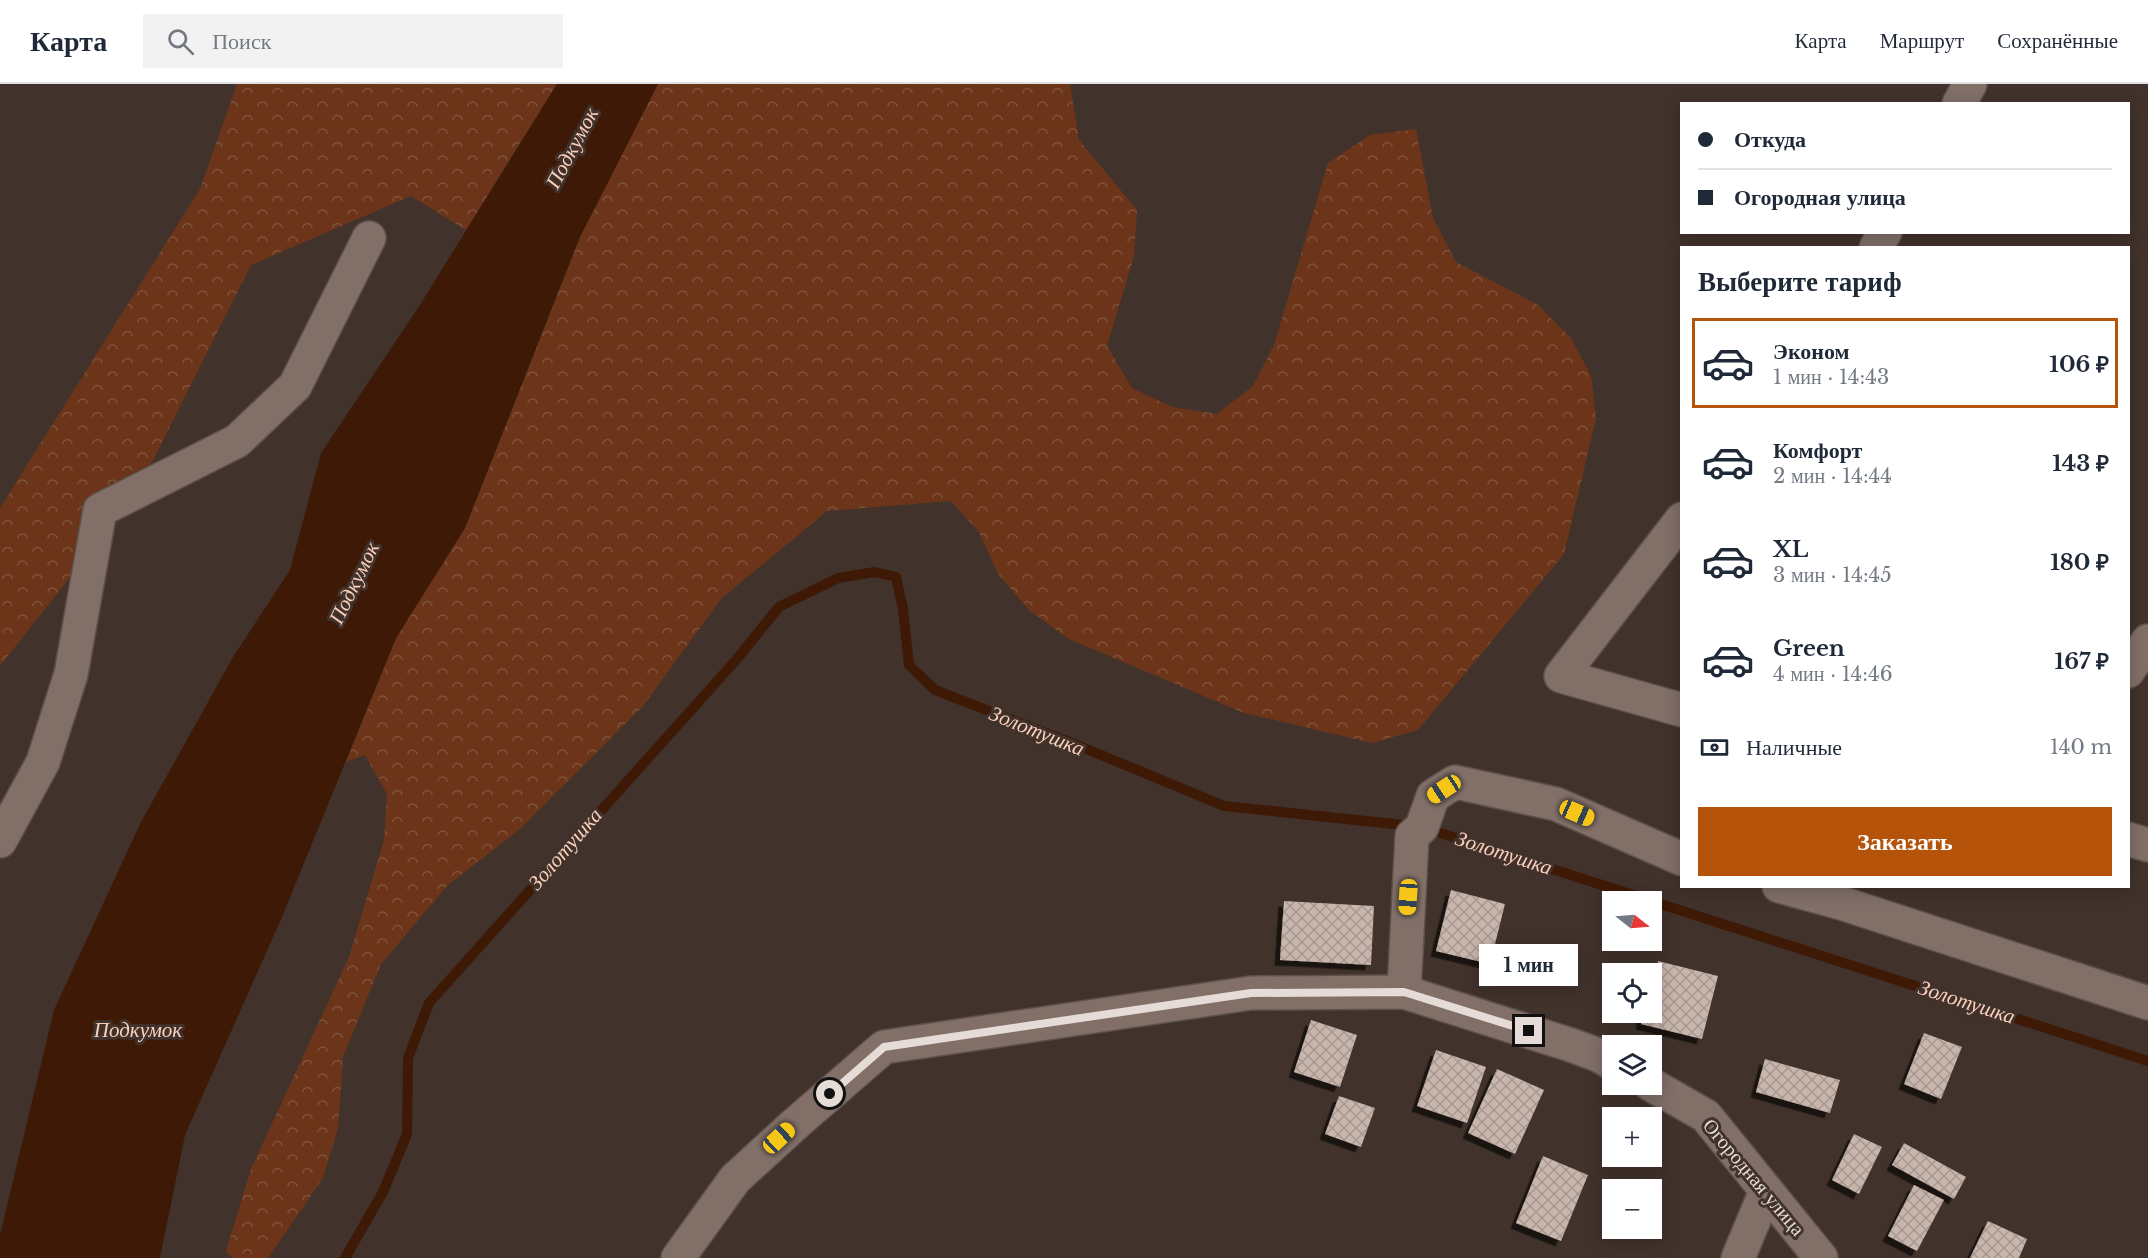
<!DOCTYPE html>
<html lang="ru">
<head>
<meta charset="utf-8">
<style>
  :root { --surface:#fff; --page:#f2f2f3; --text:#1f2937; --muted:#747a83; --line:#e0e1e3; --accent:#b45309 }
  body { margin:0; font-family:"Libre Baskerville",serif; background:var(--page); color:var(--text); height:100vh; display:flex; flex-direction:column; font-size:22px; white-space:nowrap }
  * { box-sizing:border-box; margin:0 }
  p { font-size:20px; color:var(--muted) }
  .icon { flex:none; width:33px; height:33px; fill:none; stroke:currentColor; stroke-width:2; stroke-linecap:round; stroke-linejoin:round }
  .map { position:relative; flex:1; overflow:hidden }
  .panel { position:absolute; left:1680px; top:162px; width:450px; height:642px; display:flex; flex-direction:column; background:var(--surface); border-radius:0px; box-shadow:0 3px 15px #0003 }
  .panel>* { flex:none }
  .top-card { position:absolute; left:1680px; top:18px; width:450px; height:132px; border-radius:0px; box-shadow:0 3px 15px #0003; display:grid; align-content:center; height:132px; padding:0 18px; background:var(--surface) }
  .needle { width:39px; rotate:107deg }
  .tools { position:absolute; left:1602px; top:807px; display:grid; gap:12px }
  .tools a { display:grid; place-items:center; width:60px; height:60px; border-radius:0px; background:var(--surface); box-shadow:0 3px 15px #0003; font-size:30px }
  .end { position:absolute; width:27px; height:27px; margin:-14px; border:8px solid #e6dcd7; background:#111; box-shadow:0 0 0 3px #111 }
  .from { border-radius:50% }
  .bubble { position:absolute; height:42px; border-radius:0px; background:var(--surface); box-shadow:0 3px 15px #0003; font-size:20px; font-weight:700; line-height:42px; text-align:center }
  .car { position:absolute; width:18px; height:36px; margin:-18px -9px; border-radius:8px; box-shadow:0 0 4px 2px #0007; background:linear-gradient(#f5c518 24%,#345 0 40%,#f5c518 0 76%,#345 0 86%,#f5c518 0) }
  .top-card b { display:flex; align-items:center; gap:21px; height:57px; font-size:22px }
  .top-card b+b { border-top:2px solid var(--line) }
  .top-card i { width:15px; height:15px; background:var(--text) }
  ul { padding:0; list-style:none }
  li { display:flex; align-items:center; gap:18px; height:90px; margin:0 12px 9px; padding:0 6px; border:3px solid transparent; border-radius:0px }
  li div { flex:1 }
  li b { display:block; font-size:22px }
  li em { font-style:normal; font-weight:700 }
  li.current { border-color:var(--accent) }
  li>.icon { width:54px; height:54px; stroke-width:1.5 }
  h2 { padding:0 18px; font-size:27px; line-height:72px }
  .pay { display:flex; align-items:center; gap:15px; height:66px; padding:0 18px; font-size:22px }
  .pay p { margin-inline-start:auto }
  .button { display:flex; gap:12px; margin-top:auto; padding:12px 18px }
  .button a { flex:1; height:69px; border-radius:0px; background:var(--accent); color:#fff; font-size:24px; font-weight:700; line-height:69px; text-align:center }
  header { display:flex; align-items:center; gap:36px; box-sizing:border-box; height:84px; padding:0 30px; background:var(--surface); border-bottom:2px solid var(--line) }
  header strong { font-size:28px }
  nav { display:flex; gap:33px; margin-inline-start:auto; font-size:21px }
  .search { width:420px; height:54px; background:var(--page); display:flex; align-items:center; gap:15px; box-sizing:border-box; padding:0 21px; border-radius:0px; color:var(--muted); font-size:22px }
  .map>svg:first-child { display:block }
</style>
</head>
<body>
<header>
<strong>Карта</strong>
<div class="search"><svg class="icon" aria-label="search" viewBox="0 0 24 24"><circle cx="10" cy="10" r="6"/><path d="M15 15l6 6"/></svg>Поиск</div>
<nav><a>Карта</a><a>Маршрут</a><a>Сохранённые</a></nav>
</header>
<div class="map">
<svg width="2148" height="1174" viewBox="0 0 2148 1174">
  <defs>
    <pattern id="forest-crowns" width="20" height="18" patternUnits="userSpaceOnUse" patternTransform="scale(1.5)"><rect width="20" height="18" fill="#6c351a"/><path d="M2 6a3 3 0 1 1 6 0M12 15a3 3 0 1 1 6 0" fill="none" stroke="#81523b"/></pattern>
    <pattern id="building-cross-hatch" width="8" height="8" patternUnits="userSpaceOnUse" patternTransform="scale(1.5)"><rect width="8" height="8" fill="#c8b5ac"/><path d="M0 0l8 8M0 8l8-8" fill="none" stroke="#a79891"/></pattern>
    <filter id="shadow"><feDropShadow dx="-5.5" dy="5.5" stdDeviation="0" flood-color="#0009"/></filter>
  </defs>
  <rect width="100%" height="100%" fill="#41322b"/>
  <g fill="url(#forest-crowns)">
    <polygon points="237,0 557,0 466,146 411,112 251,181 137,408 0,582 0,424 200,105"/>
    <polygon points="658,0 1070,0 1079,56 1137,126 1134,172 1107,262 1132,304 1172,323 1217,330 1253,302 1274,261 1328,79 1370,51 1416,45 1433,134 1456,178 1538,221 1571,254 1591,292 1596,334 1564,470 1418,646 1372,659 1244,629 1069,555 1030,527 998,490 979,448 951,417 827,427 721,515 643,622 519,746 448,801 381,880 343,973 338,1044 323,1094 268,1174 232,1174 226,1167 251,1085 349,873 384,756 387,710 365,671 346,678 396,554 465,444 580,153"/>
  </g>
  <polygon fill="#3e1906" points="557,0 658,0 580,153 465,444 396,554 282,833 185,1051 160,1174 0,1174 0,1151 54,926 140,740 233,573 290,486 321,369 418,224"/>
  <g fill="none" stroke-linecap="round" stroke-linejoin="round">
    <polyline stroke="#3e1906" stroke-width="10" points="345,1174 383,1108 407,1050 408,974 429,919 736,576 779,523 838,494 875,488 896,493 903,525 909,581 935,606 1082,663 1224,722 1422,743 2148,977"/>
  </g>
  <g fill="url(#building-cross-hatch)" filter="url(#shadow)">
    <polygon points="1451,806 1505,820 1490,880 1436,867"/>
    <polygon points="1284,817 1374,822 1371,881 1280,876"/>
    <polygon points="1658,877 1718,892 1702,955 1641,940 1644,928 1652,928 1652,901"/>
    <polygon points="1311,936 1357,951 1340,1003 1294,988"/>
    <polygon points="1924,949 1962,963 1941,1015 1904,1000"/>
    <polygon points="1436,966 1486,983 1467,1039 1417,1022"/>
    <polygon points="1765,975 1840,996 1830,1029 1756,1008"/>
    <polygon points="1497,985 1544,1006 1515,1070 1468,1049"/>
    <polygon points="1339,1012 1375,1024 1361,1063 1325,1050"/>
    <polygon points="1854,1050 1882,1063 1859,1110 1832,1096"/>
    <polygon points="1904,1059 1966,1093 1954,1115 1892,1081"/>
    <polygon points="1543,1072 1588,1091 1561,1157 1516,1139"/>
    <polygon points="1914,1101 1944,1116 1917,1167 1888,1152"/>
    <polygon points="1988,1137 2027,1155 2019,1174 1970,1174"/>
  </g>
  <g fill="none" stroke-linecap="round" stroke-linejoin="round">
    <g stroke="#5c504a" stroke-width="36">
      <g id="minor">
        <polyline points="1959,20 1970,0"/>
        <polyline points="1876,164 1885,148"/>
        <polyline points="1682,435 1561,592 1682,626"/>
        <polyline points="2128,587 2148,557"/>
        <polyline points="2128,755 2148,761"/>
        <polyline points="0,757 43,678 71,590 100,426 237,357 295,302 369,154"/>
        <polyline points="1779,802 1841,819 2148,919"/>
        <polyline points="1404,908 1412,752 1422,743 1433,712 1455,698 1556,720 1682,775"/>
        <polyline points="1650,1000 1706,1032 1821,1174"/>
        <polyline points="678,1174 735,1095 794,1041 884,963 1251,909 1404,908 1571,961 1598,971 1612,979"/>
        <polyline points="1738,1174 1766,1107"/>
      </g>
    </g>
    <use href="#minor" stroke="#816f68" stroke-width="33"/>
  </g>
  <g fill="none" stroke-linecap="round" stroke-linejoin="round">
    <polyline stroke="#e6dcd7" stroke-width="8" points="830,1010 884,963 1251,909 1404,908 1529,947"/>
  </g>
  <g text-anchor="middle" stroke-width="6" stroke-linejoin="round" paint-order="stroke">
    <g font-size="20" fill="#e6dcd7" stroke="#41322b">
      <text transform="translate(1754 1093) rotate(50)" y="7">Огородная улица</text>
    </g>
    <g font-size="21" font-style="italic" fill="#fbd0bc" stroke="#41322b">
      <text transform="translate(572 64) rotate(-62)" y="7">Подкумок</text>
      <text transform="translate(354 499) rotate(-64)" y="7">Подкумок</text>
      <text transform="translate(1037 647) rotate(22)" y="7">Золотушка</text>
      <text transform="translate(565 765) rotate(-49)" y="7">Золотушка</text>
      <text transform="translate(1504 769) rotate(18)" y="7">Золотушка</text>
      <text transform="translate(1967 918) rotate(18)" y="7">Золотушка</text>
      <text x="138" y="953">Подкумок</text>
    </g>
  </g>
</svg>
<div class="tools">
<a><svg class="needle" viewBox="-14 -14 28 28"><path d="M0-13l5 13h-10z" fill="#e53935"/><path d="M0 13l5-13h-10z" fill="#747a83"/></svg></a>
<a><svg class="icon" aria-label="locate" viewBox="0 0 24 24"><circle cx="12" cy="12" r="6"/><path d="M12 2v4M12 18v4M2 12h4M18 12h4"/></svg></a>
<a><svg class="icon" aria-label="layers" viewBox="0 0 24 24"><path d="M12 4l9 5-9 5-9-5zM3 14l9 5 9-5"/></svg></a>
<a>+</a>
<a>−</a>
</div>
<i class="end from" style="left:830px;top:1010px"></i>
<i class="end" style="left:1529px;top:947px"></i>
<div class="bubble" style="left:1479px;top:860px;width:99px">1 мин</div>
<i class="car" style="left:1444px;top:705px;rotate:237deg"></i>
<i class="car" style="left:1577px;top:729px;rotate:114deg"></i>
<i class="car" style="left:1408px;top:813px;rotate:184deg"></i>
<i class="car" style="left:779px;top:1054px;rotate:47deg"></i>
<div class="top-card">
<b><i class="from"></i>Откуда</b>
<b><i></i>Огородная улица</b>
</div>
<section class="panel">
<h2>Выберите тариф</h2>
<ul>
<li class="current"><svg class="icon" aria-label="car" viewBox="0 0 24 24"><path d="M5 17H2v-5l4-1 3-4h7l3 4 3 1v5h-3M9 17h6M6 11h13"/><circle cx="7" cy="17" r="2"/><circle cx="17" cy="17" r="2"/></svg><div><b>Эконом</b><p>1 мин · 14:43</p></div><em>106 ₽</em></li>
<li><svg class="icon" aria-label="car" viewBox="0 0 24 24"><path d="M5 17H2v-5l4-1 3-4h7l3 4 3 1v5h-3M9 17h6M6 11h13"/><circle cx="7" cy="17" r="2"/><circle cx="17" cy="17" r="2"/></svg><div><b>Комфорт</b><p>2 мин · 14:44</p></div><em>143 ₽</em></li>
<li><svg class="icon" aria-label="car" viewBox="0 0 24 24"><path d="M5 17H2v-5l4-1 3-4h7l3 4 3 1v5h-3M9 17h6M6 11h13"/><circle cx="7" cy="17" r="2"/><circle cx="17" cy="17" r="2"/></svg><div><b>XL</b><p>3 мин · 14:45</p></div><em>180 ₽</em></li>
<li><svg class="icon" aria-label="car" viewBox="0 0 24 24"><path d="M5 17H2v-5l4-1 3-4h7l3 4 3 1v5h-3M9 17h6M6 11h13"/><circle cx="7" cy="17" r="2"/><circle cx="17" cy="17" r="2"/></svg><div><b>Green</b><p>4 мин · 14:46</p></div><em>167 ₽</em></li>
</ul>
<div class="pay"><svg class="icon" aria-label="cash" viewBox="0 0 24 24"><path d="M3 7h18v10H3z"/><circle cx="12" cy="12" r="2"/></svg>Наличные<p>140 m</p></div>
<div class="button"><a>Заказать</a></div>
</section>
</div>
</body>
</html>
